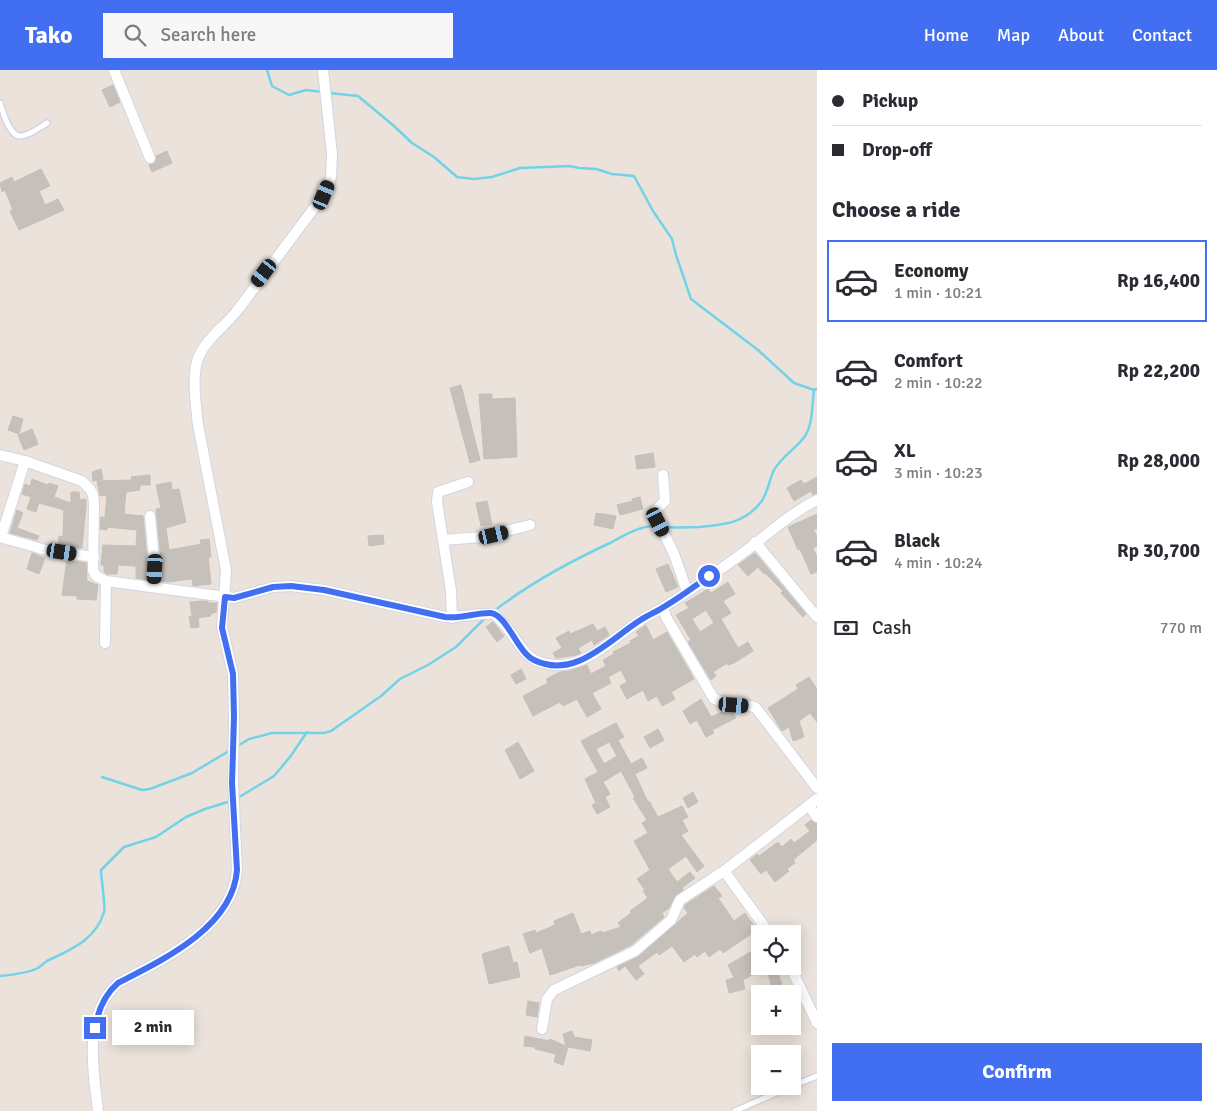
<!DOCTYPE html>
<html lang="en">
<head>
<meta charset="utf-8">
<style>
  :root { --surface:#fff; --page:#f7f7f7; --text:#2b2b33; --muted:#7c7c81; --line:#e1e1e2; --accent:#426ff1 }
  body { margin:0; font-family:Signika,sans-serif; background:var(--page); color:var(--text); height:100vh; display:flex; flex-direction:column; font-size:19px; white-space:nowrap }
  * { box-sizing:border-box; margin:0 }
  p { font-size:16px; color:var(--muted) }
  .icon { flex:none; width:28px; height:28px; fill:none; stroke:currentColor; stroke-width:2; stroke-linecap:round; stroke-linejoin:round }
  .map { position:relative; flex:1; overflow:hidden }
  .drawer { display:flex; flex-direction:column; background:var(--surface); width:400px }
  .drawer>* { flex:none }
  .top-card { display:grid; align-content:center; height:110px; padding:0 15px; background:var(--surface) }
  .buttons { position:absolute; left:751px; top:855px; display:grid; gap:10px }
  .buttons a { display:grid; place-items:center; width:50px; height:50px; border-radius:0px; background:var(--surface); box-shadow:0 2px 12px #0003; font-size:25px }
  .end { position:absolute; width:22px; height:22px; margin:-11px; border:6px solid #426ff1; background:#fff; box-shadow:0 0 0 2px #fff }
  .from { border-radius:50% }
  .bubble { position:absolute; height:35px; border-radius:0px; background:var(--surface); box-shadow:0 2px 12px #0003; font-size:16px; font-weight:700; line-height:35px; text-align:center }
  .car { position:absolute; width:15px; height:30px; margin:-15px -8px; border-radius:6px; box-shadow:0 0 4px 1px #0007; background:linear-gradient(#222 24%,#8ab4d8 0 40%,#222 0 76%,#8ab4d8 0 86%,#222 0) }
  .top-card b { display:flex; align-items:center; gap:18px; height:48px; font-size:19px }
  .top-card b+b { border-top:1px solid var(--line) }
  .top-card i { width:12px; height:12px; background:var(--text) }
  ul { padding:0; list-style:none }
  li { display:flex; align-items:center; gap:15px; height:82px; margin:0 10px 8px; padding:0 5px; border:2px solid transparent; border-radius:0px }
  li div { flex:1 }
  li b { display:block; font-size:19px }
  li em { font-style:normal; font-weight:700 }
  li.on { border-color:var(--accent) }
  li>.icon { width:45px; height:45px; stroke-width:1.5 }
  h2 { padding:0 15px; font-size:22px; line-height:60px }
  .pay { display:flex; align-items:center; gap:12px; height:55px; padding:0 15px; font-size:19px }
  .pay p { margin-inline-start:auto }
  .primary-button { display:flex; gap:10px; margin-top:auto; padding:10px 15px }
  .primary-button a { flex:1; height:58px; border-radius:0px; background:var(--accent); color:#fff; font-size:20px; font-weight:700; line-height:58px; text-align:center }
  header { display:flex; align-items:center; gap:30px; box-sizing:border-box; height:70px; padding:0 25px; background:var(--accent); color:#fff }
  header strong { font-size:24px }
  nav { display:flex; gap:28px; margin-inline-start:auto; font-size:18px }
  .search { width:350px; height:45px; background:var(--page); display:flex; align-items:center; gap:12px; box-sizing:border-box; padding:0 18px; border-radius:0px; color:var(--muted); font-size:19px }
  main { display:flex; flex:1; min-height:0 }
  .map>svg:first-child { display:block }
</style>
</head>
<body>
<header>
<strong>Tako</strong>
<div class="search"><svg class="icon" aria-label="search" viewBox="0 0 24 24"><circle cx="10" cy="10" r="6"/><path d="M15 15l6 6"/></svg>Search here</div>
<nav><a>Home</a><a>Map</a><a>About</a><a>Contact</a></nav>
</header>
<main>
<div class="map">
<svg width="817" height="1041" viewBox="0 0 817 1041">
  <rect width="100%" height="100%" fill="#ebe3db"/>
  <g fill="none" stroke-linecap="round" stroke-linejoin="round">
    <g stroke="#72d2e8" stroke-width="2.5">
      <polyline points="267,0 272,16 289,25 306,20 323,22"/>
      <polyline points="329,23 358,26 394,56 412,73 434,87 457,107 474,109 492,107 520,98 570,96 579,98 596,99 612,104 634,106 653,141 672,169 676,185 691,229 758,280 794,313 814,320 817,319"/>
      <path d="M664 457C676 458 687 457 699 457 724 455 745 453 761 432 768 423 769 410 774 400 782 386 797 378 805 366 813 354 812 334 814 320"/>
      <path d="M494 541C530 513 569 492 610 473 623 466 641 455 656 456"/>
      <polyline points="236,677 249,669 272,663 324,663 331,661 381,626 400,609 428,595 456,577 486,547"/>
      <polyline points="102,707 142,720 150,719 192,703 229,681"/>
      <polyline points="236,729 274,706 290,687 307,662"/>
      <path d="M0 906C11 905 28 903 38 898 41 896 44 893 47 891 70 880 96 870 104 842 106 837 101 809 101 800L124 777 156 767 186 747 205 739 231 731"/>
    </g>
  </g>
  <g fill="#c6c0bb" stroke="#c6bfb5" fill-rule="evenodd">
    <polygon points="113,15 120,32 110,37 102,20"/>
    <polygon points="167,81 172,93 152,102 149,95 155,93 156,86"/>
    <polygon points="41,99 50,116 39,121 45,135 58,129 64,140 19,160 10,141 13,140 5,120 2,122 0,113 12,107 14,112"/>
    <polygon points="461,315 480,390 470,393 450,318"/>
    <polygon points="479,324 492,324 492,329 515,328 517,387 484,389"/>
    <polygon points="13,346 23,349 19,364 8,360"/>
    <polygon points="32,359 38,374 24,380 18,365"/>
    <polygon points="653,383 655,397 637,399 635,386"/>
    <polygon points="101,399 103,409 93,411 92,402"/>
    <polygon points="150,405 150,415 140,415 140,420 126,422 124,444 143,446 148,499 148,510 136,508 136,496 118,495 117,504 106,504 104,502 104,495 101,495 103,475 136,476 137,460 107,457 107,460 100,459 101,447 105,447 107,425 100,426 97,411 132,410 131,407"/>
    <polygon points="817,407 817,423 813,425 811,421 794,431 787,418 801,410 804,414"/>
    <polygon points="32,409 48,415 49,413 58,416 54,427 71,433 71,422 79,422 80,430 86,429 86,437 82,478 58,475 59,466 63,467 64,440 39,433 36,442 27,439 31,427 22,424 25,414 30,416"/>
    <polygon points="171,412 172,420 179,419 186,452 166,458 169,480 201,474 200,470 209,469 211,487 208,487 211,514 193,516 192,509 168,512 161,511 162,498 156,439 161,438 156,415"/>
    <polygon points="640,427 643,439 620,445 617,435 633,431 632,429"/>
    <polygon points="487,431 492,454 481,456 476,433"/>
    <polygon points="17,440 23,443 17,458 39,466 37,470 10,463"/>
    <polygon points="596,443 616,446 613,459 594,455"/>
    <polygon points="817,444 817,458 814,460 817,467 817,476 813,478 817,487 817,502 811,504 800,479 798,480 788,457"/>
    <polygon points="383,465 384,474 369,476 368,466"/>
    <polygon points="32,483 45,488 39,504 27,499"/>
    <polygon points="755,483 806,544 803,547 781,523 783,521 765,503 764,504 758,497 748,506 738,495"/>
    <polygon points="67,490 86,493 87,511 98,515 96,530 77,529 77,526 62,525"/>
    <polygon points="668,494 678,517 666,522 656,499"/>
    <path d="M728 512 735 524 723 531 731 543 721 549 738 578 748 572 753 581 734 593 728 595 727 593 713 602 716 606 711 610 688 572 691 570 676 545 689 538 685 533 708 519 711 523ZM706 540 714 553 700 562 692 549Z"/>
    <polygon points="201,531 208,531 208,533 217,533 216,542 210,544 211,546 198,548 199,557 191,558 189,547 192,546 190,532"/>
    <polygon points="493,552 504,566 497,572 486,557"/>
    <polygon points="593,554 597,561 605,557 609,565 594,575 592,570 578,578 581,583 576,585 556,588 553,583 562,578 556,568 569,561 570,564"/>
    <polygon points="646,555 653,570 667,562 694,609 671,622 675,629 662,636 657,626 648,631 643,620 627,629 620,616 627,612 621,600 608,607 611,613 592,623 601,639 587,647 577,629 563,636 560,632 533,646 523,626 548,613 546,609 560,602 569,601 587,595 591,604 606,596 603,590 614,584 613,582 631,573 630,571 639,566 636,562"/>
    <polygon points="521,599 526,609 516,614 511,605"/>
    <polygon points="809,607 817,619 817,652 810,643 799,651 804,667 793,671 789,657 782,661 768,638 798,619 796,615"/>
    <polygon points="701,629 711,647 726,640 733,642 736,648 712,660 714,663 706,667 697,650 690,654 683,641"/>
    <path d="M616 653 624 667 618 670 631 694 642 688 647 698 635 704 648 732 649 731 658 747 682 736 688 747 682 750 688 761 681 765 704 796 697 802 686 786 668 799 677 812 690 802 695 808 682 818 683 820 674 827 669 838 662 843 664 847 631 875 594 893 581 896 580 895 550 905 542 878 530 883 523 864 535 860 536 863 555 855 554 851 573 843 581 864 590 861 591 865 601 861 602 863 621 857 618 853 631 843 630 841 648 828 643 821 645 820 637 809 650 800 634 771 648 763 642 753 647 750 633 728 635 727 621 701 603 712 610 724 605 727 610 737 597 744 592 735 596 733 585 709 598 702 581 671ZM609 672 617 686 604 694 596 679Z"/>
    <polygon points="658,659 664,670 650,678 644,667"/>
    <polygon points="518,672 534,701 520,709 505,680"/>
    <polygon points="693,722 698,732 688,738 683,728"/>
    <polygon points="811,750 817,754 817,770 793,790 795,793 787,799 789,801 775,812 766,800 761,804 750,790 757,784 759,786 778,772 782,777 791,769 794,773 810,761 805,755"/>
    <polygon points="714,816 722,826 718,828 734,851 745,843 757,860 723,883 720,879 709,887 705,881 697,887 695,884 684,892 672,876 659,885 657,882 638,896 644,904 636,910 625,896 619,901 617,897 639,886 688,843 684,838 685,835"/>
    <polygon points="509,876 513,893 517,892 520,907 489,914 482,884"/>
    <polygon points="754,880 759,888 755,890 761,900 743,910 745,919 729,923 726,910 734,908 728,895"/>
    <polygon points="777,901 782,914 772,917 768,904"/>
    <polygon points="528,931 539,933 537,947 526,945"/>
    <polygon points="572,961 574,967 592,970 590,981 568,977 563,995 554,992 556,984 535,979 535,977 524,976 525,966 549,971 550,969 566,976 563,964"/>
  </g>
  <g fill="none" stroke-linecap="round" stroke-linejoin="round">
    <g stroke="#d1d5e1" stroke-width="8">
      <g id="lane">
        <path d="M0 33C3 41 9 67 21 66 29 66 40 57 47 53"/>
        <polyline points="792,1016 817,1006"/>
        <polyline points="735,1041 792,1016"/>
      </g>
    </g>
    <g stroke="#d1d5e1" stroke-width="12">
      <g id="street">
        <polyline points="114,0 150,88"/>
        <path d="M0 385 25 391 82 411 90 419 93 425 94 434 93 500 96 506 106 511 234 528 273 517 291 516 324 520 445 547C456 548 489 542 494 544 497 546 500 550 502 552 522 573 522 593 555 595 588 597 613 568 638 552 646 546 656 542 664 537 691 520 717 502 743 483 767 465 789 444 817 430"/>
        <polyline points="663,405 665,431 655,441 655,445 674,484 687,521"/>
        <polyline points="150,446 155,499 154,517"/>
        <polyline points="0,467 46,480 94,487"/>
        <polyline points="1,467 25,391"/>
        <polyline points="443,470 437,432 438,422 468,412"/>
        <polyline points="755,472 817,547"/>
        <polyline points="663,538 666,547 714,629 734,635 751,636 756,638 817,718"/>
        <polyline points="452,548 451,521 443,470 482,467 530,455"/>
        <polyline points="105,573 106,511"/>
        <polyline points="809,736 817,747"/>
        <polyline points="770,864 724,801 817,729"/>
        <polyline points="790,896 817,953"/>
        <polyline points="542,959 547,929 554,920 635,881 671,850 680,830 724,801"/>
        <path d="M98 1041C93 999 83 944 118 913 163 890 233 857 237 800L233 713 234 647 233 604 222 557 226 500 198 355C196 336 191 303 199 286 207 268 224 257 236 242 266 203 294 164 324 125L331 107 332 84 323 0"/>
      </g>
    </g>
    <use href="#lane" stroke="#fff" stroke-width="5"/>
    <use href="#street" stroke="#fff" stroke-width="10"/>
  </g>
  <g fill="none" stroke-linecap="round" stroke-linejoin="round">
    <path stroke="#426ff1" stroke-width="6" d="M95 958C98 940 104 925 118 913 163 890 233 857 237 800L232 713 234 647 233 604 222 558 225 527 234 528 273 517 291 516 324 520 445 547C462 549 478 542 491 543 507 545 518 583 534 590 574 610 608 571 639 551 646 546 654 543 662 538 678 529 694 517 709 506"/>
  </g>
</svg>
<div class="buttons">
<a><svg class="icon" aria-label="locate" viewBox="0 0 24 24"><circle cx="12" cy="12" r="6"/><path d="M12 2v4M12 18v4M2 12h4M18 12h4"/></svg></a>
<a>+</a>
<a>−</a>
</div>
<i class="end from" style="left:709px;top:506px"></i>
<i class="end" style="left:95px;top:958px"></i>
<div class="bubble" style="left:112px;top:940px;width:82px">2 min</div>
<i class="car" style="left:324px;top:125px;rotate:23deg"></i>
<i class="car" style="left:264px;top:203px;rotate:217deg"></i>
<i class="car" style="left:658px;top:452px;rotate:153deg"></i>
<i class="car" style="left:494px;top:465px;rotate:77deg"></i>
<i class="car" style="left:62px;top:482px;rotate:99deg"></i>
<i class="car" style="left:155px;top:499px;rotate:183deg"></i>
<i class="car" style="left:734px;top:635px;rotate:94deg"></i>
</div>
<section class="drawer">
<div class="top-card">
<b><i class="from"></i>Pickup</b>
<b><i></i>Drop-off</b>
</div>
<h2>Choose a ride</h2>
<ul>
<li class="on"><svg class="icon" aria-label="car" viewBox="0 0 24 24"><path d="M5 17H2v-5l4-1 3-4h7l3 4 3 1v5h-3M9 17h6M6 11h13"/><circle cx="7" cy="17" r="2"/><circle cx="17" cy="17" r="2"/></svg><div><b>Economy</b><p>1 min · 10:21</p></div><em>Rp 16,400</em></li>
<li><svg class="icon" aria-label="car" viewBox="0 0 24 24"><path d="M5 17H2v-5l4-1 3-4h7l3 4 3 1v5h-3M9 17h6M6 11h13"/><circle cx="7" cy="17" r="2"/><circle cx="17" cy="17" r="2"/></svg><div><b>Comfort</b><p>2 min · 10:22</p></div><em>Rp 22,200</em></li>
<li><svg class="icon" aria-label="car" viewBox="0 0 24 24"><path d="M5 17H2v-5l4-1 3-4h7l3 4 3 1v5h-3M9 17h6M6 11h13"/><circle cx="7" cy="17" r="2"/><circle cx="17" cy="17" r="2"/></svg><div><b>XL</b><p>3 min · 10:23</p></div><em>Rp 28,000</em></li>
<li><svg class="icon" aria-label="car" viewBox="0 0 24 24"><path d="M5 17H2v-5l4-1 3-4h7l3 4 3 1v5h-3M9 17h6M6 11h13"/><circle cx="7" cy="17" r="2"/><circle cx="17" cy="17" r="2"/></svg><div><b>Black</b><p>4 min · 10:24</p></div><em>Rp 30,700</em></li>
</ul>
<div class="pay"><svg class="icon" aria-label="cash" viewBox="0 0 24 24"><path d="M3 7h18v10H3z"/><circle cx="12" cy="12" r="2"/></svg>Cash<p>770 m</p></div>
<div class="primary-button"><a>Confirm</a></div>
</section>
</main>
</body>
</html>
